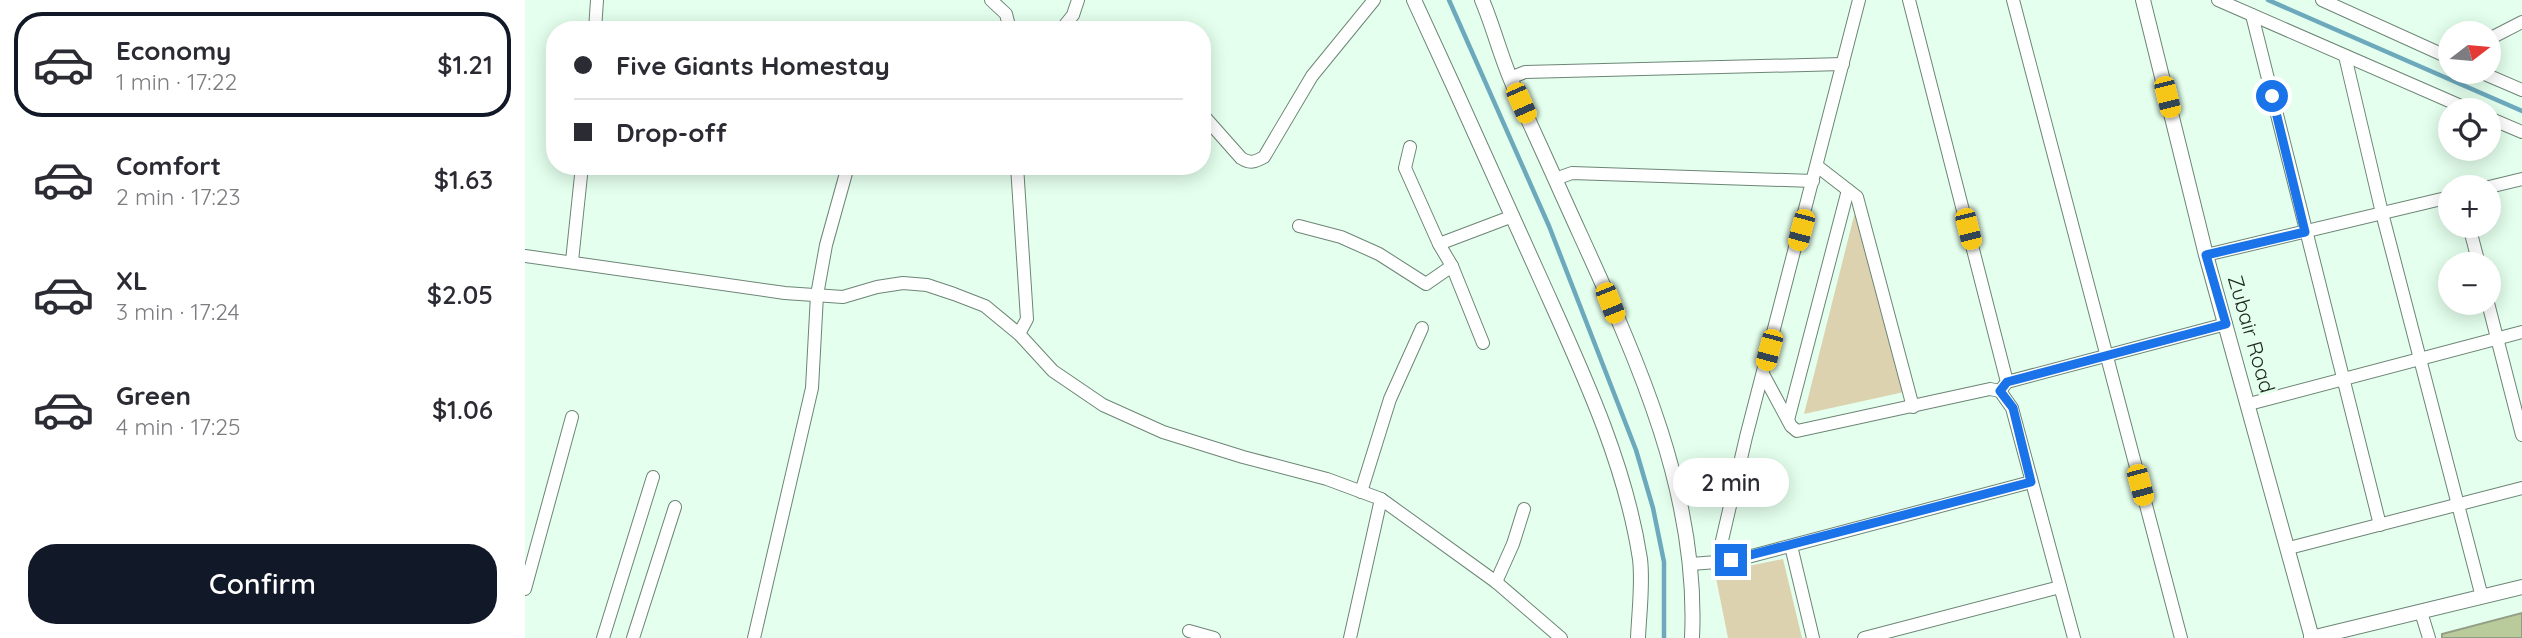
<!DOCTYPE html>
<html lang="en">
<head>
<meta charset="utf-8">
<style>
  :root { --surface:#fff; --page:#f2f2f3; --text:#2b2b33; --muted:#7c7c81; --line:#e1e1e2; --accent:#111827 }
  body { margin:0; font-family:Quicksand,sans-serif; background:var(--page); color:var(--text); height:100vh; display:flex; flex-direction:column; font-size:26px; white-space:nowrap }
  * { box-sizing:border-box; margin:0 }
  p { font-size:23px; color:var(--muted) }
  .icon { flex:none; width:38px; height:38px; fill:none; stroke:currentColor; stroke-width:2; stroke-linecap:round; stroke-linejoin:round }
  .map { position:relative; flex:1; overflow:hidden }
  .details { display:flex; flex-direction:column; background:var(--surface); width:525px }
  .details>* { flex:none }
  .banner { position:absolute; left:21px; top:21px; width:665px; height:154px; border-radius:28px; box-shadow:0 4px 18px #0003; display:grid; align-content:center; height:154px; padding:0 28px; background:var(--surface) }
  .needle { width:46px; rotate:74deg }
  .buttons { position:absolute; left:1913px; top:21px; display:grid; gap:14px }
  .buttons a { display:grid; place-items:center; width:63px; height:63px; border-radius:50%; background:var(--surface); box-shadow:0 4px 18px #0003; font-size:35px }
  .end { position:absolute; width:32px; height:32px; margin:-16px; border:9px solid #1a73e8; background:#fff; box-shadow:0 0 0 4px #fff }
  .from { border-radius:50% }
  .bubble { position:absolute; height:49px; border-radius:24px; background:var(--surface); box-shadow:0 4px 18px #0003; font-size:23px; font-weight:600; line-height:49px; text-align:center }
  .car { position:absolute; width:21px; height:42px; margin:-21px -10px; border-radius:9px; box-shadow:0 0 5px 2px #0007; background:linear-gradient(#f5c518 24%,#345 0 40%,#f5c518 0 76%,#345 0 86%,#f5c518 0) }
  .banner b { display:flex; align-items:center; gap:24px; height:66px; font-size:26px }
  .banner b+b { border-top:2px solid var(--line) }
  .banner i { width:18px; height:18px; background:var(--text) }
  ul { padding:12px 0 0; list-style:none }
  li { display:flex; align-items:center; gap:21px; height:105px; margin:0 14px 10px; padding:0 14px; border:4px solid transparent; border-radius:28px }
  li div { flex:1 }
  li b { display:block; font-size:26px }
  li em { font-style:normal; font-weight:600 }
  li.current { border-color:var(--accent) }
  li>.icon { width:63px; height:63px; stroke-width:1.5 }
  .action { display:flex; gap:14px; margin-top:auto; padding:14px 28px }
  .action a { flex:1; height:80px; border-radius:28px; background:var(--accent); color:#fff; font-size:28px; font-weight:600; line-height:80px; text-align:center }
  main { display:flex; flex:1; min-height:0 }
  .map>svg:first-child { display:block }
</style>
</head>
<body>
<main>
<section class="details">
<ul>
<li class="current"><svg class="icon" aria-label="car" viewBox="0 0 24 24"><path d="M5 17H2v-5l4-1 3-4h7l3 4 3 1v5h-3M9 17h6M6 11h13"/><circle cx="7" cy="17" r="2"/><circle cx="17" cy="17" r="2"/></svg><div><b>Economy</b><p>1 min · 17:22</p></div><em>$1.21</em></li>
<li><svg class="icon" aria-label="car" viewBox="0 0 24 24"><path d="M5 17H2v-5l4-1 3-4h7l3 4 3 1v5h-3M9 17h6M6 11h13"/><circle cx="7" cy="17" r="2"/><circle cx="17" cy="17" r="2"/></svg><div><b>Comfort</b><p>2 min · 17:23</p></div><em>$1.63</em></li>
<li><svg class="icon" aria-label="car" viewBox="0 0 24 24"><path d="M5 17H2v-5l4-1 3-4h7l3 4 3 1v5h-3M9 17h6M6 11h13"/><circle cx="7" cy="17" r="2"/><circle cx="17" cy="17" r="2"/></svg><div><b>XL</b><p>3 min · 17:24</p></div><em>$2.05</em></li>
<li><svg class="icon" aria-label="car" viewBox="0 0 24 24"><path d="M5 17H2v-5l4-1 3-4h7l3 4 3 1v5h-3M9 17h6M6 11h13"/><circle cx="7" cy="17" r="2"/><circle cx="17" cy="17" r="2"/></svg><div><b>Green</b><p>4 min · 17:25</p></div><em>$1.06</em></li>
</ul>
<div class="action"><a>Confirm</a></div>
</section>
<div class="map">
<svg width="1997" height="638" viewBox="0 0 1997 638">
  <rect width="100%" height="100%" fill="#e4ffed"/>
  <g fill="#dcd2b0">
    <polygon points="1331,208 1379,392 1279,414"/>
    <polygon points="1258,559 1277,638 1203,638 1190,573"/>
  </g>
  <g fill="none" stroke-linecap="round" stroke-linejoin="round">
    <g stroke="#6da9bd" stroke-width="4.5">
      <polyline points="924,0 1024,226 1111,450 1128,508 1139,562 1139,638"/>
      <polyline points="1743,0 1997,111"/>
    </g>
  </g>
  <polygon fill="#b9cb9b" stroke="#949e86" stroke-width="2" points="1997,613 1997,638 1917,638 1917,634"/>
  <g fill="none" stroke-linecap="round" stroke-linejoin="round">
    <g stroke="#6d8576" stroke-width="14">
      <g id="minor">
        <polyline points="466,0 481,14 485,30"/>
        <polyline points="1384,0 1482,382"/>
        <polyline points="1488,0 1656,638"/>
        <polyline points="1693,0 1945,110"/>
        <polyline points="1797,0 1925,58"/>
        <polyline points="1727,15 1855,525"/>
        <polyline points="70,30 72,0"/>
        <polyline points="536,30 548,15 553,0"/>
        <polyline points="1964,39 1997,22"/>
        <polyline points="1820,56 1857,213 1957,597"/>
        <polyline points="1955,72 1997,90"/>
        <polyline points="985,78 1000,72 1318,64"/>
        <path d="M677 114 716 158C725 164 730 162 739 157L787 76 849 0"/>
        <polyline points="1964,118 1997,132"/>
        <polyline points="885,147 880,168 914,244 927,266 958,343"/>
        <polyline points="492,166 502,319 494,334"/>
        <polyline points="1292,166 1332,197 1388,407"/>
        <polyline points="1030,179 1047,173 1288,181"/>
        <polyline points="1964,187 1997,179"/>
        <polyline points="774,226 816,237 854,254 901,284 927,266"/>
        <polyline points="1944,226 1954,264"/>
        <polyline points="914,244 988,216"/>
        <polyline points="1681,255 1925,197"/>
        <polyline points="0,256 260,293 318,297 352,287 378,283 402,285 429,294 460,306 494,334 528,371 578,405 638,432 718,457 802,479 856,499 971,582 1036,638"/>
        <polyline points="47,261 57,166"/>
        <polyline points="1963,303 1997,435"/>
        <polyline points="1238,374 1266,426 1272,431 1465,389 1475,391 1482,382 1701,324"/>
        <polyline points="1475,391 1487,408 1549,638"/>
        <polyline points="1724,404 1997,332"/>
        <polyline points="1263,420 1323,190"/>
        <polyline points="836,492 865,399 897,328"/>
        <polyline points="1266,546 1288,638"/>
        <polyline points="1764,548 1997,488"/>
        <polyline points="1192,562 1219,558 1506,482"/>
        <polyline points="1166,564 1192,562 1221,437 1334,0"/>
        <polyline points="971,582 988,544 999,509"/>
        <polyline points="0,589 47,417"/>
        <polyline points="1896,612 1904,638"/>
        <polyline points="664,631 689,638"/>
        <polyline points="78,638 128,477"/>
        <polyline points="108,638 150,507"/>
        <polyline points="229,638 287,388 292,295 301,245 323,166"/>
        <polyline points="825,638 856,499"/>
        <polyline points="1339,638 1535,587"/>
      </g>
    </g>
    <g stroke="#6d8576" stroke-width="16">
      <g id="tertiary">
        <path d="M889 0C932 93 974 186 1016 280 1056 369 1100 461 1115 559 1118 584 1114 613 1113 638"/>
        <path d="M957 0C968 26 975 54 986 80 1000 114 1016 147 1031 181 1095 325 1175 475 1167 638"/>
        <polyline points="1618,0 1681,255 1787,638"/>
        <polyline points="1786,638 1997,587"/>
      </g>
    </g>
    <use href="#minor" stroke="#fff" stroke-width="12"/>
    <use href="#tertiary" stroke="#fff" stroke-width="14"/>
  </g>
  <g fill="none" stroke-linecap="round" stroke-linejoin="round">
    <polyline stroke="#1a73e8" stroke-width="9" points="1206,560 1506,482 1488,408 1475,391 1482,382 1701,324 1681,255 1780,232 1747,96"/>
  </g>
  <g text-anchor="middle" stroke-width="6" stroke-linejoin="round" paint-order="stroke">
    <g font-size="21" fill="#1d2620" stroke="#e4ffed">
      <text transform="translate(1726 334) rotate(74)" y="7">Zubair Road</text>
    </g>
  </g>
</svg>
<div class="buttons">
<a><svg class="needle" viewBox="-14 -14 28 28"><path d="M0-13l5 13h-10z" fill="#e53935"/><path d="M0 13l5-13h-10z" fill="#7c7c81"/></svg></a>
<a><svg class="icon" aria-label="locate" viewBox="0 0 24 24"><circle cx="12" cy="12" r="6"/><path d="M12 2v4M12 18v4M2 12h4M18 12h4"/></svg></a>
<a>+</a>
<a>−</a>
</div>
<i class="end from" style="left:1747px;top:96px"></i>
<i class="end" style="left:1206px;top:560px"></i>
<div class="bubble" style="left:1148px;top:458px;width:116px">2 min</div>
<i class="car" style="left:1642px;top:97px;rotate:166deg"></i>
<i class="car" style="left:996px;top:103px;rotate:156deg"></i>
<i class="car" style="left:1443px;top:229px;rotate:166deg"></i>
<i class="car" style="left:1276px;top:230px;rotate:195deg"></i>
<i class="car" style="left:1085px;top:303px;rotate:158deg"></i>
<i class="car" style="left:1244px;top:350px;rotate:195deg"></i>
<i class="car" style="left:1615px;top:485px;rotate:165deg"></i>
<div class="banner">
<b><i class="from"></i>Five Giants Homestay</b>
<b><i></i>Drop-off</b>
</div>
</div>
</main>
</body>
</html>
